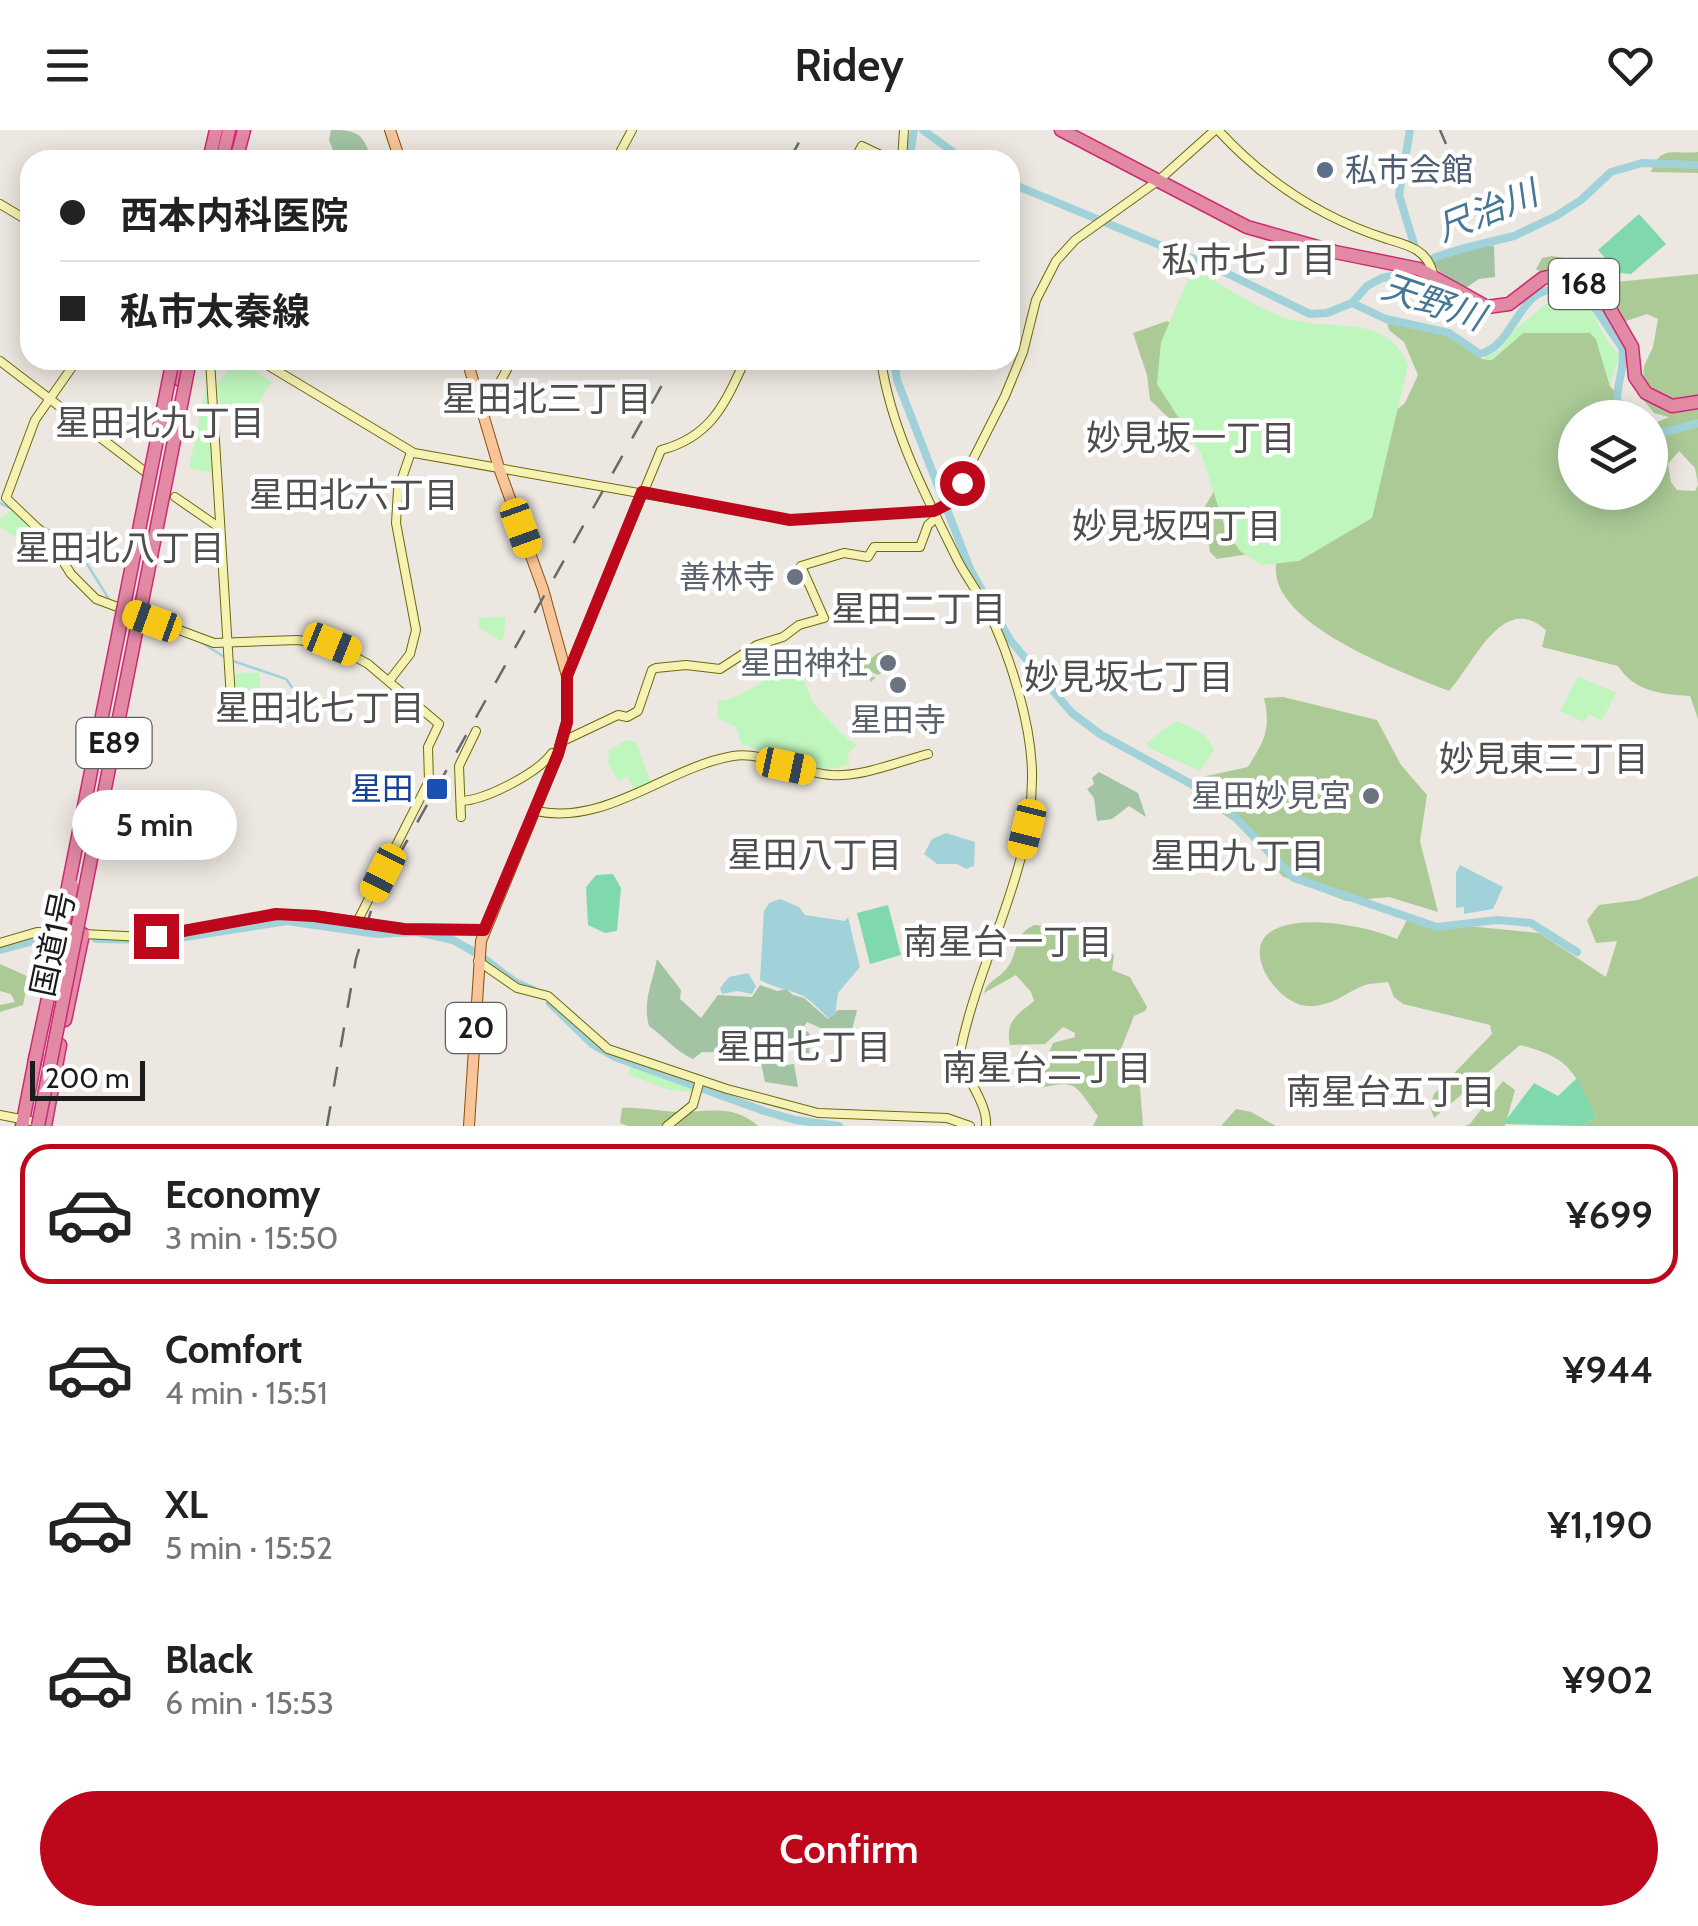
<!DOCTYPE html>
<html lang="en">
<head>
<meta charset="utf-8">
<style>
  :root { --surface:#fff; --page:#f2f2f2; --text:#222; --muted:#767676; --line:#e0e0e0; --accent:#bd081c }
  body { margin:0; font-family:Cabin,"Noto Sans JP",sans-serif; background:var(--page); color:var(--text); height:100vh; display:flex; flex-direction:column; font-size:38px; white-space:nowrap }
  * { box-sizing:border-box; margin:0 }
  p { font-size:32px; color:var(--muted) }
  .icon { flex:none; width:55px; height:55px; fill:none; stroke:currentColor; stroke-width:2; stroke-linecap:round; stroke-linejoin:round }
  .map { position:relative; height:996px; overflow:hidden }
  .details { display:flex; flex-direction:column; background:var(--surface); flex:1 }
  .details>* { flex:none }
  .banner { position:absolute; left:20px; top:20px; width:1000px; height:220px; border-radius:30px; box-shadow:0 5px 25px #0003; display:grid; align-content:center; height:220px; padding:0 40px; background:var(--surface) }
  .buttons { position:absolute; left:1558px; top:270px; display:grid; gap:20px }
  .buttons a { display:grid; place-items:center; width:110px; height:110px; border-radius:50%; background:var(--surface); box-shadow:0 5px 25px #0003; font-size:50px }
  .scale { position:absolute; left:30px; bottom:25px; width:115px; box-sizing:border-box; padding-left:10px; border:5px solid #1b1b1b; border-top:0; font-size:28px; line-height:35px; white-space:nowrap; color:#1b1b1b; -webkit-text-stroke:8px #fff; paint-order:stroke }
  .end { position:absolute; width:45px; height:45px; margin:-22px; border:12px solid #bd081c; background:#fff; box-shadow:0 0 0 5px #fff }
  .from { border-radius:50% }
  .bubble { position:absolute; height:70px; border-radius:35px; background:var(--surface); box-shadow:0 5px 25px #0003; font-size:32px; font-weight:600; line-height:70px; text-align:center }
  .car { position:absolute; width:30px; height:60px; margin:-30px -15px; border-radius:12px; box-shadow:0 0 8px 2px #0007; background:linear-gradient(#f5c518 24%,#345 0 40%,#f5c518 0 76%,#345 0 86%,#f5c518 0) }
  .banner b { display:flex; align-items:center; gap:35px; height:95px; font-size:38px }
  .banner b+b { border-top:2px solid var(--line) }
  .banner i { width:25px; height:25px; background:var(--text) }
  ul { padding:18px 0 0; list-style:none }
  li { display:flex; align-items:center; gap:30px; height:140px; margin:0 20px 15px; padding:0 20px; border:5px solid transparent; border-radius:30px }
  li div { flex:1 }
  li b { display:block; font-size:38px }
  li em { font-style:normal; font-weight:600 }
  li.current { border-color:var(--accent) }
  li>.icon { width:90px; height:90px; stroke-width:1.5 }
  .primary-button { display:flex; gap:20px; margin-top:auto; padding:20px 40px }
  .primary-button a { flex:1; height:115px; border-radius:60px; background:var(--accent); color:#fff; font-size:40px; font-weight:600; line-height:115px; text-align:center }
  header { display:flex; justify-content:space-between; align-items:center; height:130px; padding:0 40px; background:var(--surface); font-size:45px; font-weight:600 }
  .map>svg:first-child { display:block }
</style>
</head>
<body>
<header><svg class="icon" aria-label="menu" viewBox="0 0 24 24"><path d="M4 6h16M4 12h16M4 18h16"/></svg>Ridey<svg class="icon" aria-label="heart" viewBox="0 0 24 24"><path d="M12 20l-8-8c-3-5 5-10 8-4 3-6 11-1 8 4z"/></svg></header>
<div class="map">
<svg width="1698" height="996" viewBox="0 0 1698 996">
  <rect width="100%" height="100%" fill="#ece7e0"/>
  <g fill="#abca96">
    <path d="M1698 22V43L1651 42C1661 14 1673 25 1698 22Z"/>
    <path d="M1552 126 1569 129 1616 152 1698 144V354L1695 338 1679 321 1668 334 1671 352 1677 360 1695 361 1698 355V589L1690 566C1661 564 1635 562 1618 536L1542 517 1546 500C1502 461 1474 534 1449 561 1404 543 1256 490 1278 427L1261 422 1217 429 1210 422 1203 380 1214 361 1205 322 1150 270 1147 245 1133 203 1167 191 1378 295 1405 273 1418 245 1404 212 1389 200 1387 193C1425 186 1451 209 1482 229L1492 230 1523 203H1591L1596 209 1610 256 1637 287 1575 288V362H1650V295L1669 287 1654 283 1642 268 1644 236 1653 217 1658 189 1647 184 1611 196 1592 171 1536 139 1542 128Z"/>
    <polygon points="886,521 890,526 880,527 878,532 884,528 888,539 878,545 869,541 871,547 876,547 871,552 862,535 878,523"/>
    <path d="M1283 567 1377 590 1401 635 1427 665 1420 711 1438 782 1389 767 1346 771 1282 746 1247 700 1193 664 1202 647 1248 637C1265 609 1271 600 1264 568Z"/>
    <path d="M1698 746V996H1581L1596 988C1573 941 1573 929 1520 915L1434 988 1430 977 1434 964 1492 904 1490 895 1403 874 1394 867 1388 852C1381 853 1372 853 1365 855 1345 863 1331 877 1308 876 1280 876 1242 824 1269 803 1296 782 1368 796 1397 809L1407 790 1539 803 1606 847 1617 811 1596 813 1587 790 1599 775 1638 770Z"/>
    <path d="M1034 795 1075 798 1114 825 1112 840 1130 847 1147 877 1145 881 1134 886 1119 924 1140 957 1143 996H1093L1098 986C1074 955 1079 949 1040 958L1036 954 1053 913 1075 907V903L1063 897 1045 914 1010 915C1005 891 1017 885 1034 871L1031 862 1016 845 984 863C988 850 999 849 1007 838 1019 822 1013 805 1034 795Z"/>
    <polygon points="0,834 29,847 23,875 0,882 0,875 15,872 11,864 0,861"/>
    <polygon points="1503,951 1515,960 1505,996 1465,996 1470,994"/>
    <path d="M622 978C642 977 661 982 680 982 709 982 734 974 758 996H628L620 993Z"/>
    <polygon points="1236,979 1251,982 1276,996 1221,996"/>
  </g>
  <g fill="#a2c4a3">
    <path d="M331 0C360 0 362 4 372 30H337L329 10Z"/>
    <polygon points="1478,116 1494,116 1495,147 1479,149 1464,159 1438,140 1432,130"/>
    <polygon points="1099,642 1138,663 1146,687 1129,676 1112,689 1097,691 1094,668 1087,659 1094,654 1092,648"/>
    <path d="M657 829 681 860 680 869 701 888 718 865 752 867 760 855 777 861 786 859 793 865 804 868 828 889 838 880H857L851 904 825 900 807 892 803 898 810 904 809 925H802V914L784 919 787 935 794 934 798 957 765 952 759 923 702 922 693 929C675 921 665 907 649 896 642 872 653 851 657 829Z"/>
  </g>
  <g fill="#bff6bd">
    <path d="M1193 138C1222 154 1252 176 1283 187 1329 204 1386 180 1408 235L1372 388 1299 431 1262 435 1240 421 1226 401 1201 323 1157 254 1161 212Z"/>
    <polygon points="1557,165 1585,170 1609,213 1619,225 1610,256 1596,209 1590,203 1523,203 1492,230 1482,229 1501,219 1511,203"/>
    <polygon points="236,230 272,252 250,285 234,273 220,275 217,255"/>
    <polygon points="206,256 212,343 189,338"/>
    <polygon points="12,380 31,396 18,409 0,397 0,389"/>
    <polygon points="506,487 503,512 479,498 478,488"/>
    <polygon points="259,542 262,572 257,578 236,569 235,544"/>
    <path d="M801 544 813 573 847 609 857 615 848 623 849 634C810 649 778 624 741 614L736 597 718 588 717 571C731 571 759 557 767 546Z"/>
    <polygon points="1578,546 1616,563 1602,590 1589,584 1584,592 1560,581"/>
    <path d="M1176 591C1192 598 1207 602 1214 620L1200 641 1149 618 1146 613Z"/>
    <polygon points="626,610 636,612 651,653 634,660 628,646 618,651 607,630 610,628 607,622"/>
    <polygon points="630,936 694,957 693,962 669,960 628,944"/>
  </g>
  <g fill="#80d9ad">
    <polygon points="1639,84 1666,114 1631,144 1619,143 1598,120"/>
    <polygon points="613,744 621,758 617,801 605,803 588,795 586,757 596,745"/>
    <polygon points="888,775 901,825 870,834 857,783"/>
    <polygon points="1577,948 1596,988 1581,996 1503,994 1534,953 1558,966"/>
  </g>
  <g fill="#a1d2d9">
    <polygon points="946,703 975,712 974,736 966,739 957,734 937,734 924,724 932,709"/>
    <polygon points="1460,735 1503,757 1493,779 1464,784 1464,777 1456,778 1456,743"/>
    <path d="M780 769 799 777 805 785 845 791 848 787 860 837 838 863 835 885 828 888C820 880 811 870 801 865 787 859 774 858 760 850L764 781 769 773Z"/>
    <polygon points="748,843 756,856 752,864 737,861 722,864 720,858 729,847"/>
  </g>
  <g fill="none" stroke-linecap="round" stroke-linejoin="round">
    <g stroke="#a1d2d9" stroke-width="2.5">
      <polyline points="0,373 12,379"/>
      <polyline points="37,393 76,416 110,471"/>
      <polyline points="199,511 226,528"/>
      <polyline points="233,531 286,549 296,563"/>
    </g>
    <g stroke="#a1d2d9" stroke-width="8">
      <polyline points="923,0 964,30"/>
      <polyline points="1410,0 1399,65 1414,114"/>
      <polyline points="909,30 914,0"/>
      <path d="M1010 53 1220 140 1310 184 1327 183 1352 173 1386 189 1449 203 1480 224C1519 214 1517 147 1570 161 1571 162 1583 165 1585 166 1594 173 1612 205 1622 217 1627 242 1610 262 1621 288"/>
      <polyline points="1352,173 1367,156 1382,148 1407,143 1436,127 1461,119 1514,106 1556,86 1581,70 1611,42 1642,33 1698,35"/>
      <polyline points="894,230 897,250 970,439 1010,510 1072,583 1100,604 1191,654 1228,680 1294,748 1437,797 1497,790 1531,793 1577,822"/>
      <polyline points="1650,306 1698,293"/>
      <polyline points="96,809 166,810 287,791 377,804 417,802 453,810 476,823"/>
      <polyline points="0,820 45,808"/>
      <polyline points="482,827 515,852 533,860"/>
      <polyline points="550,873 592,914 615,927 764,981 795,990 839,996"/>
    </g>
    <g stroke="#6b6a09" stroke-width="10">
      <g id="secondary">
        <path d="M1218 0C1264 50 1321 88 1387 109 1408 115 1428 120 1433 144"/>
        <polyline points="616,30 632,0"/>
        <polyline points="854,30 862,16 883,26 881,30"/>
        <polyline points="902,30 904,0"/>
        <polyline points="0,74 30,92"/>
        <polyline points="77,230 35,290 6,368 49,409 71,444 96,469 214,513 297,510 332,514 368,534 439,594 428,617 429,651 357,792"/>
        <polyline points="210,230 231,569"/>
        <polyline points="259,230 414,323 791,390 934,381 953,369 1005,266 1023,222 1036,170 1056,131 1075,110 1159,50 1215,0"/>
        <path d="M881 230C891 300 926 366 957 429 966 447 979 463 988 481 1010 525 1031 593 1032 642 1034 740 978 829 960 923 964 948 988 972 986 996"/>
        <polyline points="0,231 148,344"/>
        <polyline points="481,274 492,267 512,230"/>
        <polyline points="175,367 220,398"/>
        <path d="M567 546 661 320C711 307 725 274 745 230"/>
        <polyline points="389,551 410,524 416,500 396,393 398,360 411,322"/>
        <polyline points="561,612 618,585 627,587 638,581 652,540 656,538 686,535 720,539 757,515 783,507 799,495 824,488 801,436 844,423 868,427 874,417 920,417 928,395 936,388"/>
        <path d="M461 671C486 670 538 643 552 623L558 624"/>
        <path d="M536 681C607 696 665 638 733 626 764 621 799 643 831 645 863 647 897 632 928 624"/>
        <polyline points="461,687 459,636 476,601"/>
        <polyline points="83,804 145,807 276,785 314,785 404,799 485,800"/>
        <polyline points="0,813 37,802 64,803"/>
        <polyline points="478,831 517,858 548,866 608,919 727,959 818,983 947,988 970,996"/>
        <polyline points="0,985 41,993"/>
        <polyline points="667,996 693,975 700,950"/>
      </g>
    </g>
    <g stroke="#8b5006" stroke-width="12">
      <g id="primary">
        <polyline points="390,0 400,30"/>
        <polyline points="467,230 499,338 543,459 567,546 567,592 558,624 481,811 469,996"/>
      </g>
    </g>
    <g stroke="#cd2a74" stroke-width="15">
      <g id="highway">
        <polyline points="1061,0 1247,97 1335,122 1419,139 1487,177 1509,174 1543,148 1557,145 1576,150 1602,165 1632,217 1635,247 1646,263 1672,276 1698,272"/>
        <polyline points="209,30 216,0"/>
        <polyline points="222,30 229,0"/>
        <polyline points="236,30 244,0"/>
        <polyline points="178,249 180,230"/>
        <polyline points="65,890 83,804"/>
        <polyline points="22,996 36,925"/>
        <polyline points="45,996 60,915"/>
      </g>
    </g>
    <use href="#secondary" stroke="#f6f2b4" stroke-width="8"/>
    <use href="#primary" stroke="#f8c499" stroke-width="10"/>
    <use href="#highway" stroke="#e289a4" stroke-width="12"/>
    <g stroke="#696969" stroke-width="2.5" stroke-dasharray="20 20" stroke-linecap="butt">
      <polyline points="1440,0 1446,14"/>
      <polyline points="789,30 806,0"/>
      <polyline points="327,996 356,829 375,768 676,230"/>
    </g>
    <g stroke="#cd2a74" stroke-width="15" stroke-linecap="butt">
      <g id="highway-bridge">
        <polyline points="67,762 171,239"/>
        <polyline points="34,934 72,755"/>
        <polyline points="38,996 190,230"/>
      </g>
    </g>
    <use href="#highway-bridge" stroke="#e289a4" stroke-width="12"/>
  </g>
  <g fill="none" stroke-linecap="round" stroke-linejoin="round">
    <polyline stroke="#bd081c" stroke-width="12" points="156,806 276,784 314,786 404,799 484,800 558,624 567,592 567,546 642,362 790,390 934,381 950,373 962,353"/>
  </g>
  <circle fill="#5c6f8a" stroke="#fff" stroke-width="4" cx="1325" cy="40" r="10"/>
  <g fill="#6b7280" stroke="#fff" stroke-width="4">
    <circle cx="795" cy="447" r="10"/>
    <circle cx="888" cy="533" r="10"/>
    <circle cx="898" cy="555" r="10"/>
    <circle cx="1371" cy="666" r="10"/>
  </g>
  <rect fill="#1a4fb4" stroke="#fff" stroke-width="4" x="425" y="647" width="24" height="24" rx="5"/>
  <g text-anchor="middle" stroke-width="9" stroke-linejoin="round" paint-order="stroke">
    <g fill="#fff" stroke="#5f5f5f" stroke-width="2.5">
      <rect x="1549" y="129" width="70" height="50" rx="8"/>
      <rect x="76.5" y="588" width="75" height="50" rx="8"/>
      <rect x="446" y="873" width="60" height="50" rx="8"/>
    </g>
    <g font-size="30" font-weight="bold" fill="#1b1b1b">
      <text x="1584" y="164">168</text>
      <text x="114" y="623">E89</text>
      <text x="476" y="908">20</text>
    </g>
    <g font-size="32" fill="#4e5e75" stroke="#fff" text-anchor="start">
      <text x="1345" y="51">私市会館</text>
    </g>
    <g font-size="32" fill="#5b616d" stroke="#fff" text-anchor="end">
      <text x="775" y="458">善林寺</text>
      <text x="868" y="544">星田神社</text>
      <text x="898" y="601" text-anchor="middle">星田寺</text>
      <text x="1351" y="677">星田妙見宮</text>
    </g>
    <g font-size="32" fill="#164399" stroke="#fff" text-anchor="end">
      <text x="414" y="670">星田</text>
    </g>
    <g font-size="32" fill="#1b1b1b" stroke="#fff">
      <text transform="translate(53 814) rotate(-78)" y="11">国道1号</text>
    </g>
    <g font-size="35" font-style="italic" fill="#467896" stroke="#fff">
      <text transform="translate(1487 81) rotate(-22)" y="12">尺治川</text>
      <text transform="translate(1433 172) rotate(19)" y="12">天野川</text>
    </g>
    <g font-size="35" fill="#4e4e4e" stroke="#fff">
      <text x="1249" y="142">私市七丁目</text>
      <text x="547" y="281">星田北三丁目</text>
      <text x="160" y="305">星田北九丁目</text>
      <text x="1191" y="320">妙見坂一丁目</text>
      <text x="354" y="377">星田北六丁目</text>
      <text x="1177" y="408">妙見坂四丁目</text>
      <text x="120" y="430">星田北八丁目</text>
      <text x="919" y="491">星田二丁目</text>
      <text x="1129" y="559">妙見坂七丁目</text>
      <text x="320" y="590">星田北七丁目</text>
      <text x="1544" y="641">妙見東三丁目</text>
      <text x="815" y="737">星田八丁目</text>
      <text x="1238" y="738">星田九丁目</text>
      <text x="1008" y="824">南星台一丁目</text>
      <text x="804" y="929">星田七丁目</text>
      <text x="1047" y="950">南星台二丁目</text>
      <text x="1391" y="974">南星台五丁目</text>
    </g>
  </g>
</svg>
<div class="buttons">
<a><svg class="icon" aria-label="layers" viewBox="0 0 24 24"><path d="M12 4l9 5-9 5-9-5zM3 14l9 5 9-5"/></svg></a>
</div>
<div class="scale">200 m</div>
<i class="end from" style="left:962px;top:353px"></i>
<i class="end" style="left:156px;top:806px"></i>
<div class="bubble" style="left:72px;top:660px;width:165px">5 min</div>
<i class="car" style="left:521px;top:398px;rotate:160deg"></i>
<i class="car" style="left:152px;top:491px;rotate:290deg"></i>
<i class="car" style="left:332px;top:514px;rotate:112deg"></i>
<i class="car" style="left:786px;top:636px;rotate:102deg"></i>
<i class="car" style="left:1027px;top:699px;rotate:194deg"></i>
<i class="car" style="left:383px;top:743px;rotate:207deg"></i>
<div class="banner">
<b><i class="from"></i>西本内科医院</b>
<b><i></i>私市太秦線</b>
</div>
</div>
<section class="details">
<ul>
<li class="current"><svg class="icon" aria-label="car" viewBox="0 0 24 24"><path d="M5 17H2v-5l4-1 3-4h7l3 4 3 1v5h-3M9 17h6M6 11h13"/><circle cx="7" cy="17" r="2"/><circle cx="17" cy="17" r="2"/></svg><div><b>Economy</b><p>3 min · 15:50</p></div><em>¥699</em></li>
<li><svg class="icon" aria-label="car" viewBox="0 0 24 24"><path d="M5 17H2v-5l4-1 3-4h7l3 4 3 1v5h-3M9 17h6M6 11h13"/><circle cx="7" cy="17" r="2"/><circle cx="17" cy="17" r="2"/></svg><div><b>Comfort</b><p>4 min · 15:51</p></div><em>¥944</em></li>
<li><svg class="icon" aria-label="car" viewBox="0 0 24 24"><path d="M5 17H2v-5l4-1 3-4h7l3 4 3 1v5h-3M9 17h6M6 11h13"/><circle cx="7" cy="17" r="2"/><circle cx="17" cy="17" r="2"/></svg><div><b>XL</b><p>5 min · 15:52</p></div><em>¥1,190</em></li>
<li><svg class="icon" aria-label="car" viewBox="0 0 24 24"><path d="M5 17H2v-5l4-1 3-4h7l3 4 3 1v5h-3M9 17h6M6 11h13"/><circle cx="7" cy="17" r="2"/><circle cx="17" cy="17" r="2"/></svg><div><b>Black</b><p>6 min · 15:53</p></div><em>¥902</em></li>
</ul>
<div class="primary-button"><a>Confirm</a></div>
</section>
</body>
</html>
